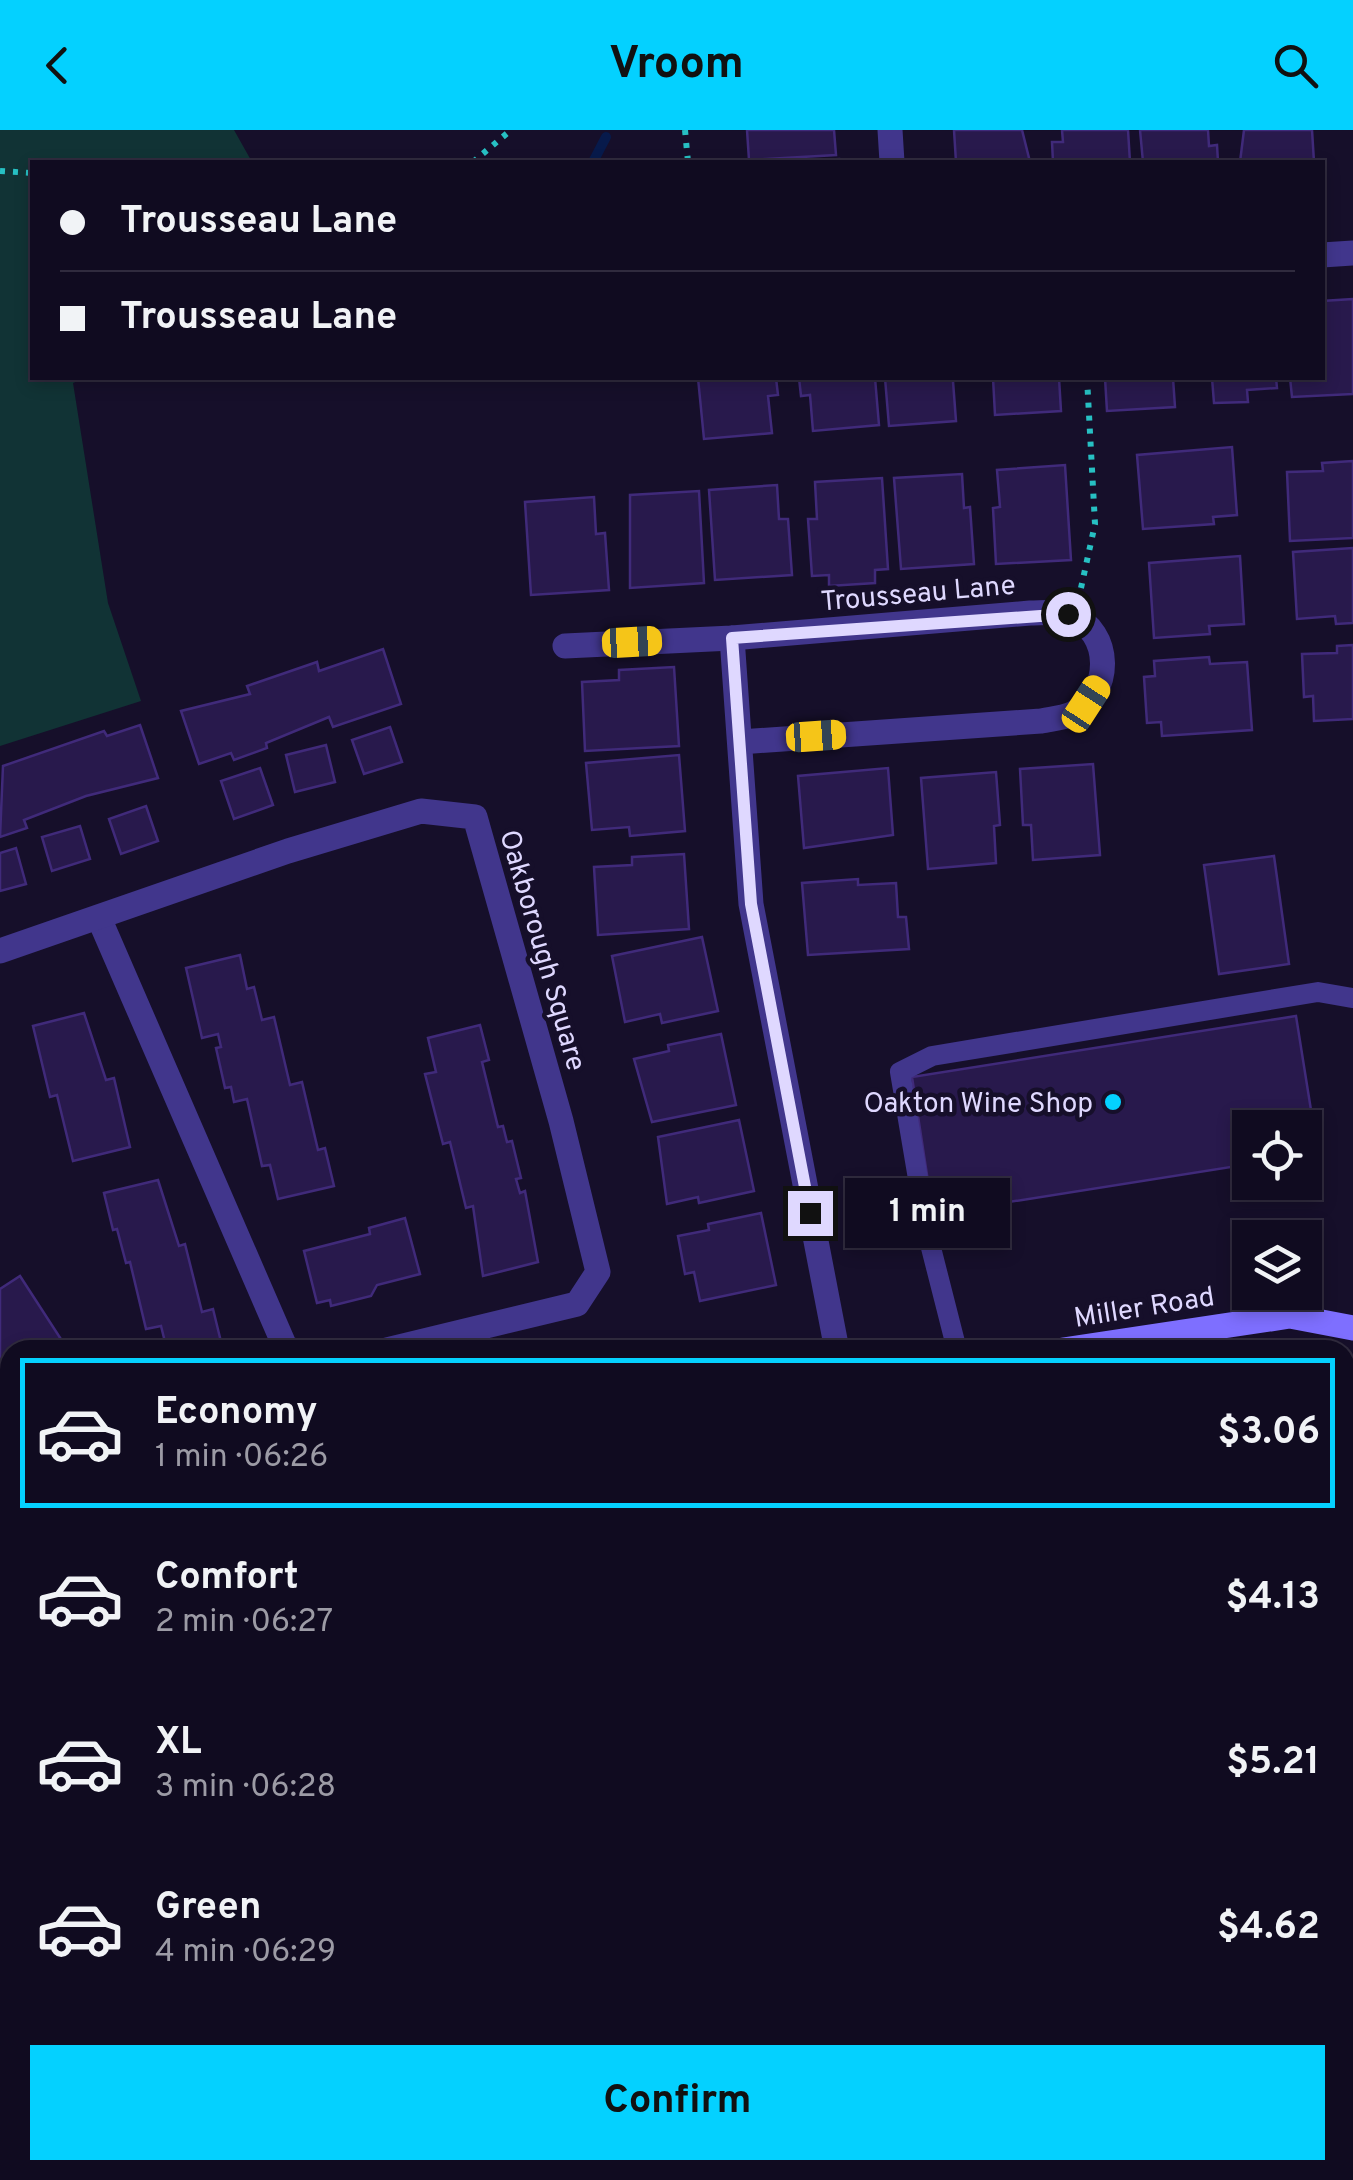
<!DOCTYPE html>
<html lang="en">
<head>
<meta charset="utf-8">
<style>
  :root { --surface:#100b20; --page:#191429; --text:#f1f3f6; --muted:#9c9ba5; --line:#302b3e; --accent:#04d1ff }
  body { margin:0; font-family:Overpass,sans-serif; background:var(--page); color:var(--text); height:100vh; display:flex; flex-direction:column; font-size:38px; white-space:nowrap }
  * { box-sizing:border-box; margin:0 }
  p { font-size:32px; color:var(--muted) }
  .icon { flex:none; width:55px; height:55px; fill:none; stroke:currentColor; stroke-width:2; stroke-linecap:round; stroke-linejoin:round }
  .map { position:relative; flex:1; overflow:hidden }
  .sheet { position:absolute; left:0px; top:1210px; width:1355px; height:840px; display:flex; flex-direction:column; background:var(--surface); border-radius:30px 30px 0 0; box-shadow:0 5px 15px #0003,0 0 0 2px var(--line) }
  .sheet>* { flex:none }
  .hud { position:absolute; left:30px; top:30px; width:1295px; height:220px; border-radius:0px; box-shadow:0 5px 15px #0003,0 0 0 2px var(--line); display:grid; align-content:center; height:220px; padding:0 30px; background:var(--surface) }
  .tools { position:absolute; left:1232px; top:980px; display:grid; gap:20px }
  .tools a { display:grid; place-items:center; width:90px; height:90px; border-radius:0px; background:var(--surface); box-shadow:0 5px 15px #0003,0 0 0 2px var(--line); font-size:50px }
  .end { position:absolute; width:45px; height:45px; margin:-22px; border:12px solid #dfd8ff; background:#111; box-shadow:0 0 0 5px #111 }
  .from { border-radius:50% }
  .bubble { position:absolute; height:70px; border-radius:0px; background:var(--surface); box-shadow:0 5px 15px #0003,0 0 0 2px var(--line); font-size:32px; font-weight:700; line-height:70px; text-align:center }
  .car { position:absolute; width:30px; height:60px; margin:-30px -15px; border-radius:12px; box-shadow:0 0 8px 2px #0007; background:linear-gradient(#f5c518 24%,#345 0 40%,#f5c518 0 76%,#345 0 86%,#f5c518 0) }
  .hud b { display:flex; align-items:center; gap:35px; height:95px; font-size:38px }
  .hud b+b { border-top:2px solid var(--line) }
  .hud i { width:25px; height:25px; background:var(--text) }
  ul { padding:18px 0 0; list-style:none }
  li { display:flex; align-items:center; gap:30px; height:150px; margin:0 20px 15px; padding:0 10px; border:5px solid transparent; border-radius:0px }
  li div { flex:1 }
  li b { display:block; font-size:38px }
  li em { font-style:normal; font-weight:700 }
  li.current { border-color:var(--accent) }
  li>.icon { width:90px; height:90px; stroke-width:1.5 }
  .cta { display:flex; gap:20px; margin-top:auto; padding:20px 30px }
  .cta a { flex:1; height:115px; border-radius:0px; background:var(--accent); color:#111; font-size:40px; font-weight:700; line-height:115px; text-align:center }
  header { display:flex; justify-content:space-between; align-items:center; height:130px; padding:0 30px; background:var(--accent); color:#111; font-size:45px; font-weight:700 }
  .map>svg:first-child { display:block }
</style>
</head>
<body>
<header><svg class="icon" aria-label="back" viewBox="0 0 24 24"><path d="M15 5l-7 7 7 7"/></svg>Vroom<svg class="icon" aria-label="search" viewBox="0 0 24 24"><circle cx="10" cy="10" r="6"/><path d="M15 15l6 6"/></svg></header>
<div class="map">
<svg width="1353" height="2050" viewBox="0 0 1353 2050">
  <rect width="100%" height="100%" fill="#160f2a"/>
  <g fill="#113335">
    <polygon points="0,0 234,0 252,32 32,32 32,248 85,248 73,253 108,473 141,571 0,616"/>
    <polygon points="10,1505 10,1576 0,1578 0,1507"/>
    <polygon points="10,1580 10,1651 0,1653 0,1582"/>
    <polygon points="10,1860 10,2022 0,2027 0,1866"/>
  </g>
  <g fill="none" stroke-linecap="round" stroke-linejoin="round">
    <polyline stroke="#071a4b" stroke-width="10" points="593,32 606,7"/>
  </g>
  <g fill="#28194c" stroke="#402a7a" stroke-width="2.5">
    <polygon points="747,0 834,0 836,25 749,30"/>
    <polygon points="954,0 1022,0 1030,32 956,32"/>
    <polygon points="1062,0 1128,0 1130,32 1053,32 1052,12 1063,12"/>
    <polygon points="1140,0 1208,0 1209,16 1217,15 1218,32 1143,32"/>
    <polygon points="1244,0 1312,0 1314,32 1240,32"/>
    <polygon points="839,29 839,32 782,32"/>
    <polygon points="1353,169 1353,264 1292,267 1290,248 1322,248 1322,171"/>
    <polygon points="698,248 776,248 778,265 768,266 772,303 704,309"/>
    <polygon points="799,248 875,248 879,295 813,301 810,265 801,266"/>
    <polygon points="885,248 961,248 953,251 956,291 889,296"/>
    <polygon points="984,248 1059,248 1061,281 995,285 993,248"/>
    <polygon points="1105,248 1173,248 1175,277 1107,281"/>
    <polygon points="1212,248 1276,248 1277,258 1247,260 1248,272 1214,273"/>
    <polygon points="1232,317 1237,385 1213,387 1214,394 1143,399 1137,325"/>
    <polygon points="1353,331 1353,408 1290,411 1287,342 1323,341 1322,333"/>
    <polygon points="1065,335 1071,430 996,434 993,378 1000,377 997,340"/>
    <polygon points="962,344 964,378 970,377 974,434 901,439 894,348"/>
    <polygon points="882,348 888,439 875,440 875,453 829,456 829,445 812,446 808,389 817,389 815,352"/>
    <polygon points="777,355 779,389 788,389 792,445 715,450 709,360"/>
    <polygon points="699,361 704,453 630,458 630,365"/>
    <polygon points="594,367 596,404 605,403 609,460 531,465 525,372"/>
    <polygon points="1353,418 1353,493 1336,494 1335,486 1297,489 1293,422"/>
    <polygon points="1240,426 1244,494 1209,496 1210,504 1154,508 1149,433"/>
    <polygon points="1353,515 1353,589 1314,591 1313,566 1304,567 1302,524 1337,523 1337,516"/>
    <polygon points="383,519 401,574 333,597 329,587 266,613 267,618 234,630 231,623 199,634 181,581 250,564 247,556 317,532 319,541"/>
    <polygon points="1209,527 1210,534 1247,532 1252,600 1162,606 1161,592 1147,593 1144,547 1155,546 1154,531"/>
    <polygon points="674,537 679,616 585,621 582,552 619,550 619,540"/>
    <polygon points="140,595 158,648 86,666 24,690 27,698 0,707 3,636 104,601 107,606"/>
    <polygon points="390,597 402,632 364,644 352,610"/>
    <polygon points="326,615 335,652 295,662 286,625"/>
    <polygon points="679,625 685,701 630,706 629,697 592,700 586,633"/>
    <polygon points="1093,634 1100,725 1033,730 1031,695 1023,695 1020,639"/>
    <polygon points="260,638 273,675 234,689 221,651"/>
    <polygon points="888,638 893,705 804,718 798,646"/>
    <polygon points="996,642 1000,695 994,696 996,733 928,739 921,648"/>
    <polygon points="146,676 158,711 121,724 109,689"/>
    <polygon points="80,696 90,729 52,741 42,707"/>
    <polygon points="16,718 26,754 0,761 0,723"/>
    <polygon points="684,724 689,799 598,805 594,737 632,735 632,727"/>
    <polygon points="1274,726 1289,834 1219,844 1204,735"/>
    <polygon points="858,749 858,755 896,753 898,787 906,787 909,819 808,825 802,753"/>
    <polygon points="702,807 718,881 662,893 660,884 625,892 612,826"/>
    <polygon points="240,825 247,859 254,857 262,890 274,887 290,955 302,952 318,1020 325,1018 334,1056 278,1069 270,1035 262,1036 247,969 234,972 231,957 225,958 216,918 221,917 218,904 202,908 186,838"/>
    <polygon points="84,883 106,950 114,948 130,1017 73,1031 57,965 50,967 33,896"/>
    <polygon points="1296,886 1318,1024 1305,1026 1305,998 1250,998 1250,1034 933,1084 912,947"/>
    <polygon points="480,895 489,930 482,932 498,997 503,996 507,1012 512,1011 521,1048 516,1049 520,1063 525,1061 538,1132 483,1146 473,1076 466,1078 450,1012 443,1014 425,944 436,942 428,908"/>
    <polygon points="721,904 736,975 652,992 634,929 669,921 668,915"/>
    <polygon points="739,990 754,1061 699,1073 698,1067 667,1074 658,1007"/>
    <polygon points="158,1050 179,1116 185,1114 202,1182 213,1179 223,1220 167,1220 161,1196 146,1199 130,1132 126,1133 117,1099 113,1100 104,1063"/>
    <polygon points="761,1083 776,1155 700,1171 694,1142 685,1144 678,1106 709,1100 708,1094"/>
    <polygon points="405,1088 420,1144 377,1155 371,1166 331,1176 330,1170 317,1173 304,1121 370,1104 369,1098"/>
    <polygon points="20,1146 68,1220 10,1220 10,1237 0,1247 0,1159"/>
    <polygon points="1345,1382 1353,1393 1353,1418 1345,1424"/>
    <polygon points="1353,2000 1353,2050 1331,2046 1326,2050 1268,2050 1263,2043 1345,2040 1345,2002"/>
    <polygon points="1182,2040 1201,2040 1209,2050 1170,2050"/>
  </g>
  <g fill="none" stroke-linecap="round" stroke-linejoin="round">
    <g stroke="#27c0c3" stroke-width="6" stroke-dasharray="5 8" stroke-linecap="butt">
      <polyline points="685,0 688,32"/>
      <polyline points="473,32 511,0"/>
      <polyline points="0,41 32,43"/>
      <polyline points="1081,458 1095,394 1087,248"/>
    </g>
    <g stroke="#41368c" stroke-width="20">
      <polyline points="957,1220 927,1102 900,942 932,926 1318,862 1352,868"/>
      <polyline points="0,1472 10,1470"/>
      <polyline points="1345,1772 1353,1765"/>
      <polyline points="711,2040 725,2050"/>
      <polyline points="942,2040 952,2050"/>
      <polyline points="1021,2050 1035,2040"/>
    </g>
    <g stroke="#41368c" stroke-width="25">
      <polyline points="890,0 892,32"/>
      <polyline points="1322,125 1353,123"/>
      <polyline points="732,508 751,774 837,1220"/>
      <path d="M565 516 732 508 1030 483C1042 483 1059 481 1070 485 1113 501 1113 564 1072 584 1063 588 1050 589 1041 591L740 612"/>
      <polyline points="99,788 286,1219 293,1220"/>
      <polyline points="0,821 288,721 421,681 475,687 561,991 598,1142 577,1174 387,1220"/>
    </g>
    <g stroke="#7e6fff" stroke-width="25">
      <polyline points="1063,1220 1290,1186 1353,1198"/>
      <polyline points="0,1404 10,1403"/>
    </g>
    <g stroke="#d05fff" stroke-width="25">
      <polyline points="1345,1592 1353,1585"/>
      <polyline points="1345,1679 1353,1672"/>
      <polyline points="816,2050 827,2040"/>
      <polyline points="915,2050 927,2040"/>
    </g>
  </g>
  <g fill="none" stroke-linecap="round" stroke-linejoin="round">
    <polyline stroke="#dfd8ff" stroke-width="12" points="810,1083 751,774 732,508 1068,484"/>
  </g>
  <circle fill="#04d1ff" stroke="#160f2a" stroke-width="4" cx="1113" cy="972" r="10"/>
  <g text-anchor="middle" stroke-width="9" stroke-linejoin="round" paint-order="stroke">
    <g font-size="28" fill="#dfd8ff" stroke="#160f2a">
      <text transform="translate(918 462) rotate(-5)" y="10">Trousseau Lane</text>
      <text transform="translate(544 820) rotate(74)" y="10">Oakborough Square</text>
      <text transform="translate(1144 1176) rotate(-9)" y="10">Miller Road</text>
    </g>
    <g font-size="28" fill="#dfd8ff" stroke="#160f2a" text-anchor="end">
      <text x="1093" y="982">Oakton Wine Shop</text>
    </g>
  </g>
</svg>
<div class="tools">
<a><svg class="icon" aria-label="locate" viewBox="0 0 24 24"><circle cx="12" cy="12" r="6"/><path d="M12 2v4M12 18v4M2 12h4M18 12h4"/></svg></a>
<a><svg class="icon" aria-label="layers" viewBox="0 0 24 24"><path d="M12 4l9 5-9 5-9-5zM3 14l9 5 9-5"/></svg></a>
</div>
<i class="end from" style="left:1068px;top:484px"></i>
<i class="end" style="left:810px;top:1083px"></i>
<div class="bubble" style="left:845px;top:1048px;width:165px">1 min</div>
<i class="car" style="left:632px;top:512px;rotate:87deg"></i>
<i class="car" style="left:1086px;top:574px;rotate:33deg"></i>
<i class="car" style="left:816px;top:606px;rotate:86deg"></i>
<div class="hud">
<b><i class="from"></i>Trousseau Lane</b>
<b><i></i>Trousseau Lane</b>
</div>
<section class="sheet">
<ul>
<li class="current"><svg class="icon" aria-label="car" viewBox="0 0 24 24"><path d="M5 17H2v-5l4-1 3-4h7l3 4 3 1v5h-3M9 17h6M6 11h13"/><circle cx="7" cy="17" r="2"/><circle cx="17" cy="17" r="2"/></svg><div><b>Economy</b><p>1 min · 06:26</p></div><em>$3.06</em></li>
<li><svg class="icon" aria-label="car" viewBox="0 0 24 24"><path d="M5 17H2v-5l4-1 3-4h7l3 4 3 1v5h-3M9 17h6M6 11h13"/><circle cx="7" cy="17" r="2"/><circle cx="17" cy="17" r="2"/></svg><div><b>Comfort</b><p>2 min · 06:27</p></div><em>$4.13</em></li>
<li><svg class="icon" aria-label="car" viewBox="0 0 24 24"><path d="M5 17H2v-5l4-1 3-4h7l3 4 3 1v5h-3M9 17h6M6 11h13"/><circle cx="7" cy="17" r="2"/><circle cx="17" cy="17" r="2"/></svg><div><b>XL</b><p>3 min · 06:28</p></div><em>$5.21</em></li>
<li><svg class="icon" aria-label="car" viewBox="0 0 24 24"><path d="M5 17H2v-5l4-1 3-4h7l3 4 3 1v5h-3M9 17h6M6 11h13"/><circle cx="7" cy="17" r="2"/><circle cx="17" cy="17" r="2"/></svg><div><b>Green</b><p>4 min · 06:29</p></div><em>$4.62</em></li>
</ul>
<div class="cta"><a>Confirm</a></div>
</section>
</div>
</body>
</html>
